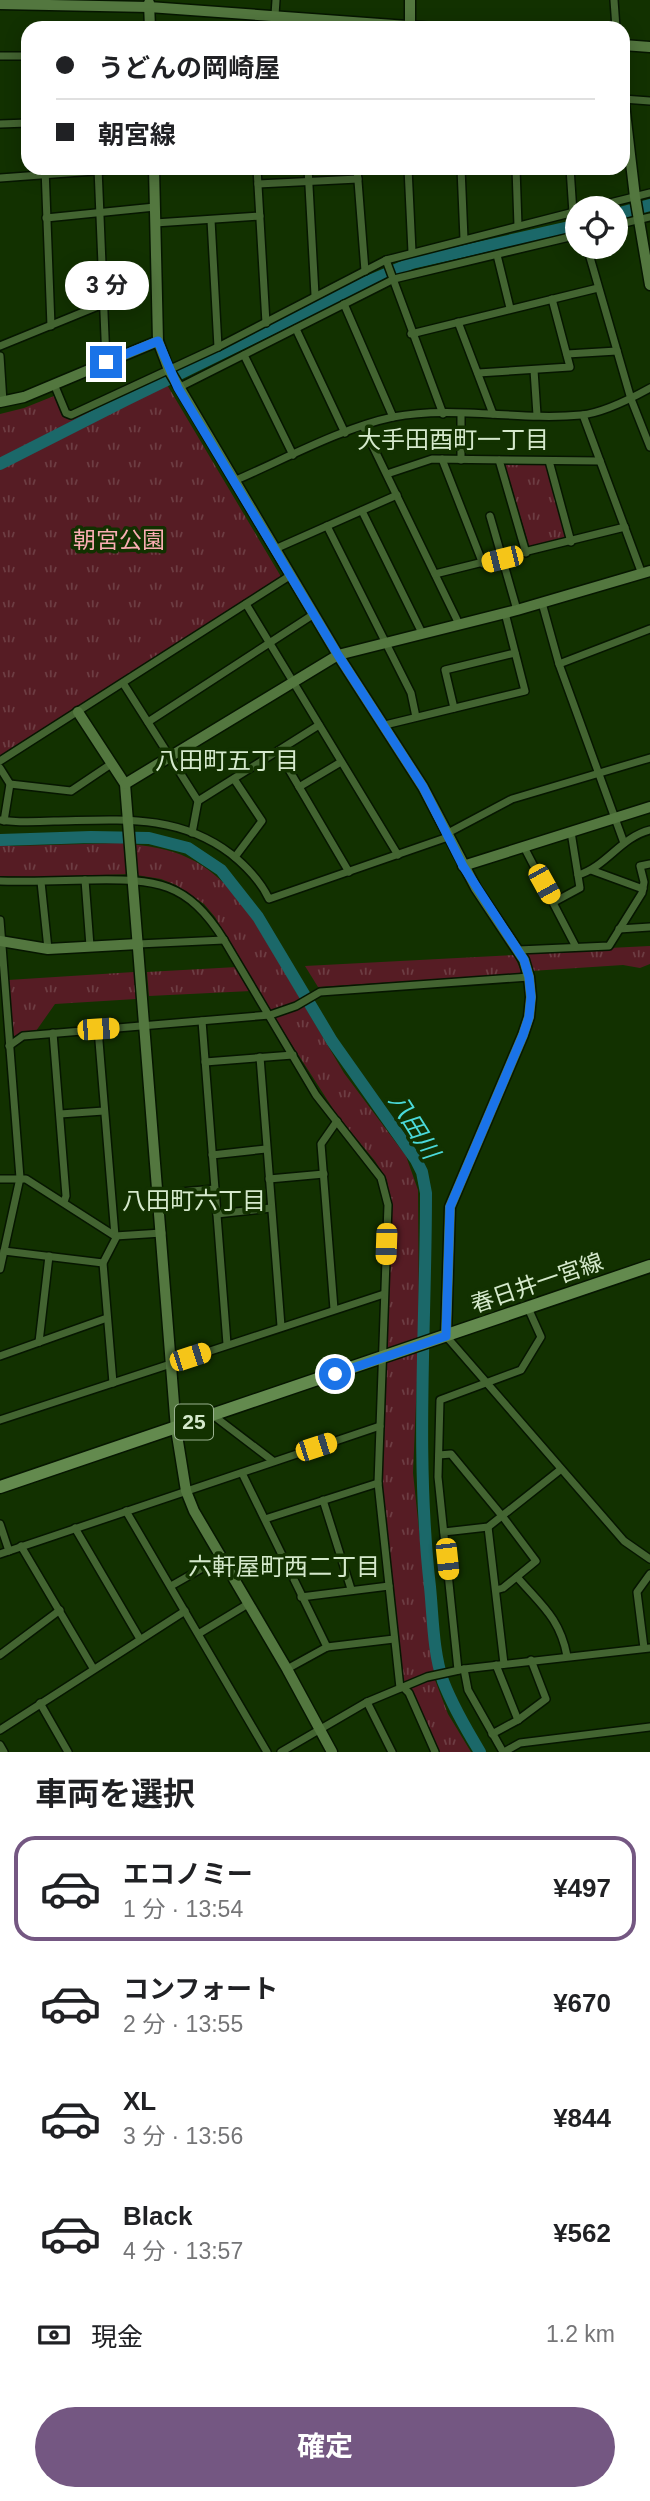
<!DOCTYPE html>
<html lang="ja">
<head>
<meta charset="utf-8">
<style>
  :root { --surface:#fff; --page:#f2f2f2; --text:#202124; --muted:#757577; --line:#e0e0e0; --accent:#745782 }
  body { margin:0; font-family:Arial,"Noto Sans JP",sans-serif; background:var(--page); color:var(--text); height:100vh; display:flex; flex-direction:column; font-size:26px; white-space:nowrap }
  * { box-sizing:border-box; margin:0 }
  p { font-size:23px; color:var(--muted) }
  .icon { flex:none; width:38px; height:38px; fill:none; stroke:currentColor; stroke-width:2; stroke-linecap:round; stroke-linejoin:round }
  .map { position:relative; height:1752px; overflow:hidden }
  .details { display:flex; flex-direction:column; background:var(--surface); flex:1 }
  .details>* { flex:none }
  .banner { position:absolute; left:21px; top:21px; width:609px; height:154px; border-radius:21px; box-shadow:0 4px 18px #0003; display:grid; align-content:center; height:154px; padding:0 35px; background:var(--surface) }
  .controls { position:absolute; left:565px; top:196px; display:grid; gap:14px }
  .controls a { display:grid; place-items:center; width:63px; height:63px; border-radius:50%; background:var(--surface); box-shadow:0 4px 18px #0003; font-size:35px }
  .end { position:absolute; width:32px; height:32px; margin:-16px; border:9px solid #1a73e8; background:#fff; box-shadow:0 0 0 4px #fff }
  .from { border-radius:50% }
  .bubble { position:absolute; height:49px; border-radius:24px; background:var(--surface); box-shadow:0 4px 18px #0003; font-size:23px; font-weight:700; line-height:49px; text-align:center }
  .car { position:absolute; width:21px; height:42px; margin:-21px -10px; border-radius:9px; box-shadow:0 0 5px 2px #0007; background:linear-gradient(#f5c518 24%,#345 0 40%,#f5c518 0 76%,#345 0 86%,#f5c518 0) }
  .banner b { display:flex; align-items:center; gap:24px; height:66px; font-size:26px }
  .banner b+b { border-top:2px solid var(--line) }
  .banner i { width:18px; height:18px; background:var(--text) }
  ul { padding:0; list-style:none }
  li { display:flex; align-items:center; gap:21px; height:105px; margin:0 14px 10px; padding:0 21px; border:4px solid transparent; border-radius:21px }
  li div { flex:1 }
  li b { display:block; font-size:26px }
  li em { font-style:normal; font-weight:700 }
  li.on { border-color:var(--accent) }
  li>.icon { width:63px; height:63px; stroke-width:1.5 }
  h2 { padding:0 35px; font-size:32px; line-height:84px }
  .pay { display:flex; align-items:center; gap:18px; height:77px; padding:0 35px; font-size:26px }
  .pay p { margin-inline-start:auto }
  .primary-button { display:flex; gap:14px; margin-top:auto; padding:14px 35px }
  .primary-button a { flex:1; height:80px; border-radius:42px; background:var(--accent); color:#fff; font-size:28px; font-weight:700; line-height:80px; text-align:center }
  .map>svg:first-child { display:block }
</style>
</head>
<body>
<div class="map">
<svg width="650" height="1752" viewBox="0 0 650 1752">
  <defs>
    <pattern id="park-tufts" width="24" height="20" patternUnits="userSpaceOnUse" patternTransform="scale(1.75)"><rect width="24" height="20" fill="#561c24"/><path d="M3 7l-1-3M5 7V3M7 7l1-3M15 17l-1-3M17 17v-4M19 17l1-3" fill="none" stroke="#6d3d43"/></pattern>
  </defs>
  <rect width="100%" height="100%" fill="#123100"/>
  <g fill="url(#park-tufts)">
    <polygon points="159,377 163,378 280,575 280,579 0,757 0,414 24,408 54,396 56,397 67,419"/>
    <polygon points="505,465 547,465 567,540 530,549"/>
    <path d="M120 843C179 848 202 858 243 902L344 1073 406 1156 418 1190 419 1333 413 1473 435 1680 448 1714 471 1752H439L411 1691 402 1679 382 1482 391 1209 387 1180 375 1161 337 1115 276 1020 215 917 204 904 176 885 161 879 130 874 39 877 0 876V845L14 846Z"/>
    <polygon points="650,946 650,964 640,968 623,965 531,971 526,955 527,952"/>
    <polygon points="514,955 521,971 519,974 318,987 305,966"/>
    <polygon points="237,967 251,991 149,996 147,972"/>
    <polygon points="134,972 136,999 55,1004 36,1031 22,1032 17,1037 12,1035 8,980"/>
  </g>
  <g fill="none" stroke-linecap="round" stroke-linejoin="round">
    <g stroke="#1b6869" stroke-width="12">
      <polyline points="616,214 650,205"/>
      <polyline points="0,464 126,400 367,282 412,263 578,225"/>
      <path d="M0 840 91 837 149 838 188 848 221 870 258 917 332 1041 416 1160 422 1172 426 1193C426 1325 415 1455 430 1587 433 1617 433 1652 443 1681 453 1707 466 1729 480 1752"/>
    </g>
    <g stroke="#061600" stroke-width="10">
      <g id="street">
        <polyline points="614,0 616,28"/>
        <polyline points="275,15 276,0"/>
        <polyline points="0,56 28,56"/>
        <polyline points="623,99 650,101"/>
        <polyline points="0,124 28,123"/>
        <polyline points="45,168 51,326"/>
        <polyline points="98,168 106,361"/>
        <polyline points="257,168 266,323"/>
        <polyline points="308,168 315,295"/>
        <polyline points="357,168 365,271"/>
        <polyline points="408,168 412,252"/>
        <polyline points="461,168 464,239"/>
        <polyline points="516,168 518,226"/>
        <polyline points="570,168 573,213"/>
        <polyline points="0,178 135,168"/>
        <polyline points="258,184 358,179"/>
        <polyline points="590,208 650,193"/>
        <polyline points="46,218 155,207"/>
        <polyline points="211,220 218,347"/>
        <polyline points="155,223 260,216"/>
        <polyline points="616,225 650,217"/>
        <polyline points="587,247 631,399 650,447"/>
        <polyline points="497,255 510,308"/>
        <polyline points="386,260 443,414"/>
        <polyline points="344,304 393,417"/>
        <polyline points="458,322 493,414"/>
        <polyline points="296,329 345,433"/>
        <polyline points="411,334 598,288"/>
        <polyline points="0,346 103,304"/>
        <polyline points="567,354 617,351"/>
        <polyline points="244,355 293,455"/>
        <polyline points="0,356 3,402"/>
        <polyline points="534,370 537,415"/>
        <polyline points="478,373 570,367 552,299"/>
        <polyline points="54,384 66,413 71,415 218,347 386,260 578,211"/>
        <polyline points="178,388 394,279 578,235"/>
        <polyline points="583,415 642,574"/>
        <polyline points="363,426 459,624"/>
        <polyline points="442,459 483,564"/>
        <polyline points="461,460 461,414"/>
        <polyline points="499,460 526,553"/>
        <polyline points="549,461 571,542"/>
        <polyline points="387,474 432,459 600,461"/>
        <path d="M234 481C283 460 341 428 393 417 454 405 519 421 581 415 602 413 632 398 650 388"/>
        <polyline points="362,511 422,633"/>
        <polyline points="490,516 517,610"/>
        <polyline points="327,526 411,693 416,717"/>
        <polyline points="275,549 397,495"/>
        <polyline points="435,574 625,527"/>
        <polyline points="542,603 559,664 624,843"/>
        <polyline points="246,604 398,855"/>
        <polyline points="559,664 650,629"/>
        <polyline points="123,683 198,801 192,833"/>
        <polyline points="454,708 445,670 515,653"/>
        <polyline points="148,722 314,614"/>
        <polyline points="385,725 525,691 505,613"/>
        <polyline points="278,751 349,872"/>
        <polyline points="0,761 291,575"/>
        <polyline points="0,768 10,784 4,821"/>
        <polyline points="234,779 262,821 235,857"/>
        <polyline points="10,784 71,791 111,764"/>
        <polyline points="299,787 341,762"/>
        <polyline points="198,801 319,725"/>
        <path d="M0 820C17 823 36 822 54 821 118 820 177 813 231 854 246 866 261 882 269 899L448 837"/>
        <polyline points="446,834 512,799 650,758"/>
        <polyline points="524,847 576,947"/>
        <polyline points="591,870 643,889"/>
        <path d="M578 875C606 867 621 837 650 830"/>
        <polyline points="85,880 90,946"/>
        <path d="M0 881C31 882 61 880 91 880 156 879 187 881 224 940L316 1095 381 1178 388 1205 378 1483 400 1688"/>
        <polyline points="41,882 48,949"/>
        <polyline points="554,902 580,888 571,832"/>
        <polyline points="0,920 20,1178 0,1269"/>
        <polyline points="619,929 650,927"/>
        <polyline points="138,944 224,940"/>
        <polyline points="518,950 609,946 642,893 644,882 640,866 650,864"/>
        <polyline points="202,1021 227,1344"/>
        <polyline points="98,1029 115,1236"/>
        <polyline points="53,1033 66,1196 64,1202"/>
        <polyline points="9,1046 23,1036 270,1015 296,1006 320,992 529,977"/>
        <polyline points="260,1057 281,1326"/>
        <polyline points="205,1062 293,1055"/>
        <polyline points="60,1114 104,1111"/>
        <polyline points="212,1155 266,1149"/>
        <polyline points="0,1179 26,1179 115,1236 162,1233"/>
        <polyline points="269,1179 324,1174"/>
        <polyline points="157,1194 215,1189"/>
        <polyline points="217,1214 271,1208"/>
        <polyline points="4,1251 103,1263"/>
        <polyline points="334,1309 321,1144 337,1121"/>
        <polyline points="446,1336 624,1541 650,1559"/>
        <polyline points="39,1342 49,1256"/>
        <polyline points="0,1356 107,1318"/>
        <polyline points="113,1383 103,1263 117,1236"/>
        <polyline points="214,1416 273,1461"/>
        <polyline points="0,1420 384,1294"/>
        <polyline points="439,1455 451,1454 503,1517 536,1561 503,1588 496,1590"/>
        <polyline points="242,1473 327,1647"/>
        <polyline points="323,1500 351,1589"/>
        <polyline points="126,1511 267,1752"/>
        <polyline points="265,1519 378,1483"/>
        <polyline points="0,1524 9,1551"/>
        <polyline points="488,1527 504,1664"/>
        <polyline points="75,1528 140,1639"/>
        <polyline points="444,1532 488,1527 560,1470"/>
        <polyline points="21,1546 93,1668"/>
        <polyline points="0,1554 380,1426"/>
        <path d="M517 1577C541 1605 560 1618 567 1656"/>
        <polyline points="171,1586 220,1558"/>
        <polyline points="301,1597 389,1586"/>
        <polyline points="200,1633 248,1604"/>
        <polyline points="644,1648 637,1592 650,1574"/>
        <polyline points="0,1655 60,1610"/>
        <polyline points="496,1665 518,1720"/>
        <polyline points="287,1669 327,1647 394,1639"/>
        <polyline points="464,1669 468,1690 503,1752"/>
        <polyline points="458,1670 438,1477 440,1400 521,1370 541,1337 528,1308"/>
        <polyline points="403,1687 409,1693 435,1752"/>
        <polyline points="367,1702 392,1752"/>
        <polyline points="40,1703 68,1752"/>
        <polyline points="0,1730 185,1611"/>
        <polyline points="492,1734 518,1720 546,1699 531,1660"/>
        <polyline points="0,1745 4,1752"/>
        <polyline points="281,1752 367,1702 427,1677 464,1669 650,1648"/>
        <polyline points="504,1752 520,1743 650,1727"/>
      </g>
    </g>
    <g stroke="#061600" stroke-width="13">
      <g id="secondary">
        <polyline points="410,0 410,26"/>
        <polyline points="149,3 150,28"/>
        <polyline points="0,4 149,7 435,28"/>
        <polyline points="623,45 650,47"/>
        <polyline points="623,95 635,197 650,285"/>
        <polyline points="154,168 158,341 169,370 338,655 423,787 476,888 524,960 529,977 531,997 529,1017 523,1035 450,1207 446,1336"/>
        <polyline points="0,402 24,397 158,341"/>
        <polyline points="78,712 125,784 176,1429 186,1491 194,1511 287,1669 332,1752"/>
        <polyline points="125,784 338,655 517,610 650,571"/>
        <polyline points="463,866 650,807"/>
        <polyline points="0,941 48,949 138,944"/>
      </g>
    </g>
    <g stroke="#061600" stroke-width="15">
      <polyline id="primary" points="0,1487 650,1266"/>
    </g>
    <use href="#street" stroke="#436431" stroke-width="7"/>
    <use href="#secondary" stroke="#53773f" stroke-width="10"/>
    <use href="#primary" stroke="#638a4e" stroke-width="12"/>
  </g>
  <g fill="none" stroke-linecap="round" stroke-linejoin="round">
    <polyline stroke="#1a73e8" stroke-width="9" points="106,362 158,341 178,388 338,655 423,787 463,866 524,960 529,977 531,997 529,1017 523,1035 450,1207 446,1336 335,1374"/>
  </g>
  <g text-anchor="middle" stroke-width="7" stroke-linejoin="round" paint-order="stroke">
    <rect fill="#123100" stroke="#9ab28f" stroke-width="2" x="175" y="1404.5" width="38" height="35" rx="5"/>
    <g font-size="21" font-weight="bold" fill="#d5e9cc">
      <text x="194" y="1429">25</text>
    </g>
    <g font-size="23" fill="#fbaeb3" stroke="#123100">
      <text x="119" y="548">朝宮公園</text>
    </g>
    <g font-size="23" fill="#d5e9cc" stroke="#123100">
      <text transform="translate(537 1283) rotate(-19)" y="8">春日井一宮線</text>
    </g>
    <g font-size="24" fill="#d5e9cc" stroke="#123100">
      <text x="453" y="448">大手田酉町一丁目</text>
      <text x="227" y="769">八田町五丁目</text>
      <text x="194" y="1209">八田町六丁目</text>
      <text x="284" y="1575">六軒屋町西二丁目</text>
    </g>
    <g font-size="24" font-style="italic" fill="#4bdada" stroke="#123100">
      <text transform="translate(414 1126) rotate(58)" y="8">八田川</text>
    </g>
  </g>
</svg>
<div class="controls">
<a><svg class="icon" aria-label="locate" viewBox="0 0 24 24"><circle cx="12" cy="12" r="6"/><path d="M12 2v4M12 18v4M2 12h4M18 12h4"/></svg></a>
</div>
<i class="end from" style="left:335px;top:1374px"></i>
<i class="end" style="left:106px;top:362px"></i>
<div class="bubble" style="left:65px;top:261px;width:84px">3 分</div>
<i class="car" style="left:502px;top:559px;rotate:256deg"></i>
<i class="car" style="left:544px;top:884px;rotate:151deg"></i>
<i class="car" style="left:98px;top:1029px;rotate:86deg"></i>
<i class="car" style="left:386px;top:1244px;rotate:182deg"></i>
<i class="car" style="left:190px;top:1357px;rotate:72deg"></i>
<i class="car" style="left:316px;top:1447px;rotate:72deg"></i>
<i class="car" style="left:447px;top:1559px;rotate:174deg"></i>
<div class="banner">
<b><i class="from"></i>うどんの岡崎屋</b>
<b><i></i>朝宮線</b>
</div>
</div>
<section class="details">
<h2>車両を選択</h2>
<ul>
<li class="on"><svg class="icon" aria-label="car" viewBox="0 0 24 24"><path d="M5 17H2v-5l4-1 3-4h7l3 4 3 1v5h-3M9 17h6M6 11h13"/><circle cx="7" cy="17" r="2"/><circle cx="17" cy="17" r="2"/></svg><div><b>エコノミー</b><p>1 分 · 13:54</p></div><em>¥497</em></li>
<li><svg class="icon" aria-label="car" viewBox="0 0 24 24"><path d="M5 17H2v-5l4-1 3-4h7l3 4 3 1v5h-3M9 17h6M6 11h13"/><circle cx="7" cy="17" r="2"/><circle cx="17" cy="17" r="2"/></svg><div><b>コンフォート</b><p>2 分 · 13:55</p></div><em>¥670</em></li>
<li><svg class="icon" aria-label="car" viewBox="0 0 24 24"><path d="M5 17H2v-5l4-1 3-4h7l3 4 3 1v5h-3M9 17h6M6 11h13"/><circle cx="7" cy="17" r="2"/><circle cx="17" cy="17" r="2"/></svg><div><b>XL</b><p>3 分 · 13:56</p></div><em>¥844</em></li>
<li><svg class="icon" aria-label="car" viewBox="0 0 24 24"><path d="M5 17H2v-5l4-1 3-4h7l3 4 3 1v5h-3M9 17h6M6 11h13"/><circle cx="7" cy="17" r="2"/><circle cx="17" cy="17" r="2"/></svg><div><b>Black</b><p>4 分 · 13:57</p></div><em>¥562</em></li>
</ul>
<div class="pay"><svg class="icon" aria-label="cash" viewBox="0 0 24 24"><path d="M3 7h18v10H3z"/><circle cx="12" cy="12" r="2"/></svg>現金<p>1.2 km</p></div>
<div class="primary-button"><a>確定</a></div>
</section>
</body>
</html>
